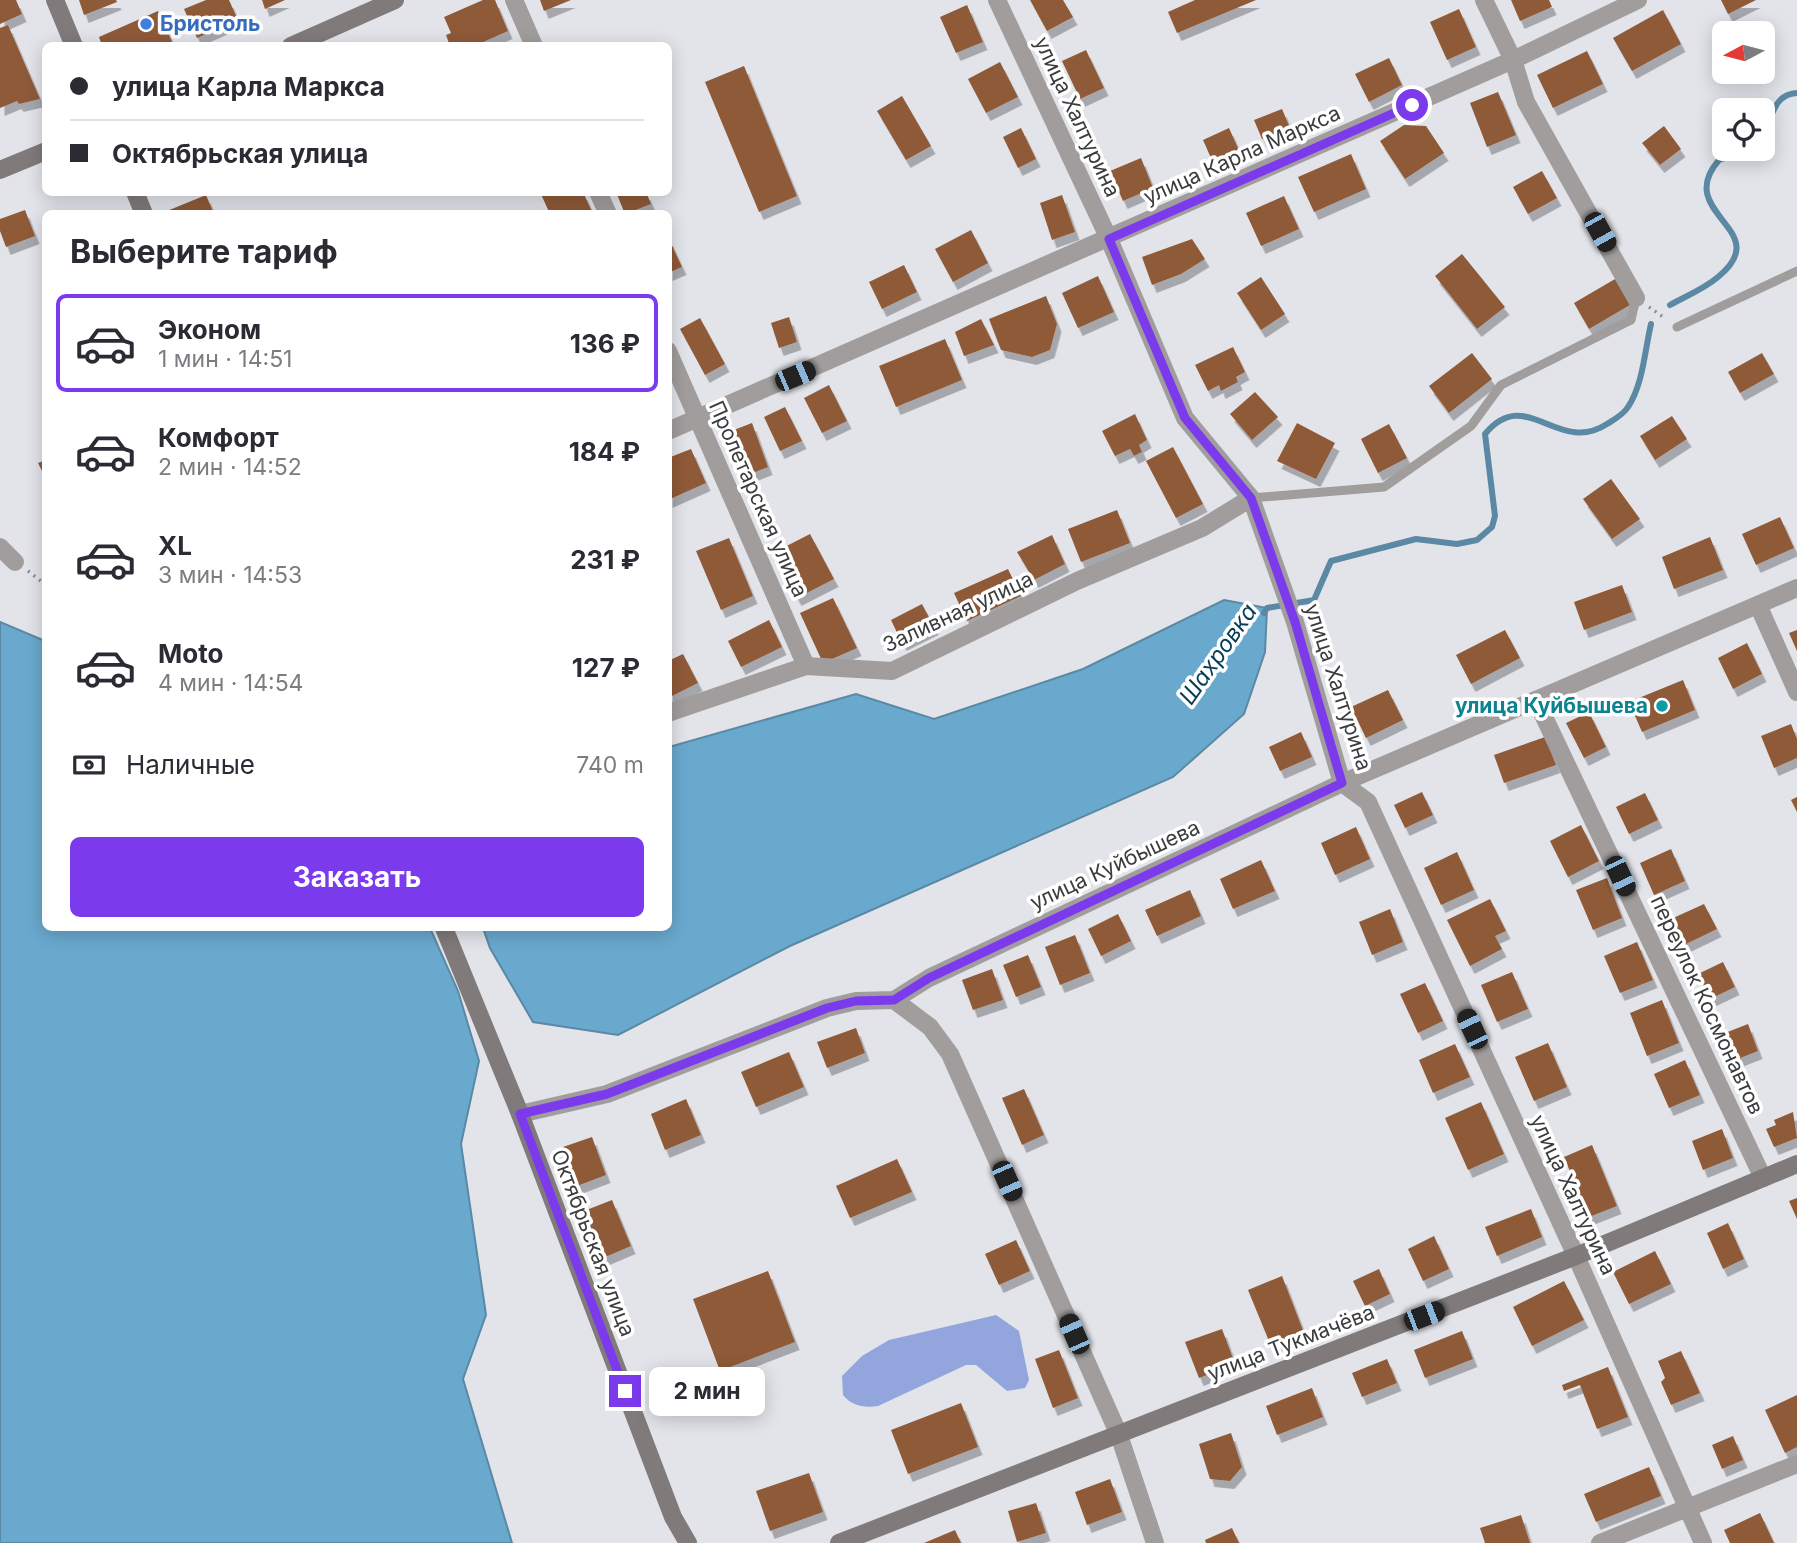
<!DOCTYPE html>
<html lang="ru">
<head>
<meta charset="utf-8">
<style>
  :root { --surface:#fff; --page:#f7f7f7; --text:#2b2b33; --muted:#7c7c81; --line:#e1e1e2; --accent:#7c3aed }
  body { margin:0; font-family:Inter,sans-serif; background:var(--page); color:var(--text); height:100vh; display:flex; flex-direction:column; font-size:26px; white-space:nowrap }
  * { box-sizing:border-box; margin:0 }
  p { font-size:23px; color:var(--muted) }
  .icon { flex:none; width:38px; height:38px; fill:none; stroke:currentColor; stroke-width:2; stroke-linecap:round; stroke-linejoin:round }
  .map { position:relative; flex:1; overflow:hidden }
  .side { position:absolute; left:42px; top:210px; width:630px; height:721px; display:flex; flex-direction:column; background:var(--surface); border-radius:10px; box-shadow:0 4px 18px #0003 }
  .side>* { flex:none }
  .guide { position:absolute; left:42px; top:42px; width:630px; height:154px; border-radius:10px; box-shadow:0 4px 18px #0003; display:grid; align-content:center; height:154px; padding:0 28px; background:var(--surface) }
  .needle { width:46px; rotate:263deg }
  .controls { position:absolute; left:1712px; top:21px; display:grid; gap:14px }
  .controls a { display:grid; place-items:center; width:63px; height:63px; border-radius:10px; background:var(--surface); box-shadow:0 4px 18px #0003; font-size:35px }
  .end { position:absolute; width:32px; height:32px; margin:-16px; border:9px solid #7c3aed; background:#fff; box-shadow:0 0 0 4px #fff }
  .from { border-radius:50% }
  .bubble { position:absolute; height:49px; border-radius:10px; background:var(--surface); box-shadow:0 4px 18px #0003; font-size:23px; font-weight:700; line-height:49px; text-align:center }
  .car { position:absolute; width:21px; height:42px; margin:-21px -10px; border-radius:9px; box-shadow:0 0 5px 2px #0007; background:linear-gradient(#222 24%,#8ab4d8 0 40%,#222 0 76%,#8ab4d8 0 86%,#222 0) }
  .guide b { display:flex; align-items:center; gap:24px; height:66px; font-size:26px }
  .guide b+b { border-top:2px solid var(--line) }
  .guide i { width:18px; height:18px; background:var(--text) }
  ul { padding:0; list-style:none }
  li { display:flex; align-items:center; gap:21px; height:98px; margin:0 14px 10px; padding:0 14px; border:4px solid transparent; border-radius:10px }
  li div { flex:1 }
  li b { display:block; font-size:26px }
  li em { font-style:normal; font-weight:700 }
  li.current { border-color:var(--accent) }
  li>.icon { width:63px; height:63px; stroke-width:1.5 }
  h2 { padding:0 28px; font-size:32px; line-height:84px }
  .pay { display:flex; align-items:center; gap:18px; height:77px; padding:0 28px; font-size:26px }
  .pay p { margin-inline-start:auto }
  .cta { display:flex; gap:14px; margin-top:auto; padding:14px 28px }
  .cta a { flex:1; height:80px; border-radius:10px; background:var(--accent); color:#fff; font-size:28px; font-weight:700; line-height:80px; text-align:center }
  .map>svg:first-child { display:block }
</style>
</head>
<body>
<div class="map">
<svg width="1797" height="1543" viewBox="0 0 1797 1543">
  <defs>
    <filter id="shadow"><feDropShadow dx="4.5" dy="8" stdDeviation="0" flood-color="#0004"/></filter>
  </defs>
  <rect width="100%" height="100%" fill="#e2e4ea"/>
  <path fill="#92a5dd" d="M996 1315 1019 1331 1029 1380 1025 1388 1007 1391 976 1365H966L878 1406C864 1408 852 1406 843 1395L842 1376 862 1356 889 1340Z"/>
  <g fill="#69a9ce" stroke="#5b88a3" stroke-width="2">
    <polygon points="1224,600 1267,608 1265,652 1244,714 1173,777 790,946 618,1035 533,1022 490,948 483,928 668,928 669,747 856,694 934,719 1083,669"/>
    <polygon points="0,622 45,641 46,928 430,928 458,991 479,1061 461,1144 486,1315 463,1379 512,1543 0,1543"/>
  </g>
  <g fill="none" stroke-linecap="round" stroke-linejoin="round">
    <g stroke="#5b88a3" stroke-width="6">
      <path d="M1762 137C1772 119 1773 94 1797 93"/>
      <path d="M1670 305C1686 296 1704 289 1718 277 1777 229 1672 214 1719 160L1751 149"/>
      <path d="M1264 613 1267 608 1314 600 1331 561 1416 539 1457 544 1477 540 1492 527 1495 516 1485 434C1526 384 1558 456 1607 424 1615 419 1623 415 1628 407 1643 385 1645 349 1651 324"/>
    </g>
  </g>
  <g fill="#8f5a37" filter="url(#shadow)">
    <polygon points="0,0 16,0 22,14 0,24"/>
    <polygon points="79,0 116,0 117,2 84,15"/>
    <polygon points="206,0 229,0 238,20 197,38 184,9"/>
    <polygon points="262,0 285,0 265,9"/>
    <polygon points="483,0 495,0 508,31 474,46 450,46 446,35 451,33 444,17"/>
    <polygon points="540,0 571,0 544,11"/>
    <polygon points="1030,0 1063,0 1073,17 1047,31"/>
    <polygon points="1195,0 1256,0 1177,33 1168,12"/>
    <polygon points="1511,0 1549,0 1552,7 1520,21"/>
    <polygon points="1721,0 1756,0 1728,14"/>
    <polygon points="967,5 983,42 956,53 940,17"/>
    <polygon points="1459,9 1476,47 1447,60 1430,22"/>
    <polygon points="1663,10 1681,44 1632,71 1613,38"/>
    <polygon points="158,11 174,46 102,46 99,37"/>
    <polygon points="8,25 40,99 19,104 17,101 0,108 0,28"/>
    <polygon points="1086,50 1104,88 1080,99 1062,61"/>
    <polygon points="1587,51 1603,84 1553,108 1537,75"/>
    <polygon points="1389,58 1402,85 1369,102 1355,74"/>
    <polygon points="1000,62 1018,97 986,113 968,79"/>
    <polygon points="744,66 797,196 759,212 705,82"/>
    <polygon points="1498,92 1516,135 1487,147 1470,103"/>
    <polygon points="902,96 931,146 906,160 877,111"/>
    <polygon points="1282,109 1290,128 1262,139 1254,120"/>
    <polygon points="1404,125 1426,126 1444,153 1405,179 1380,141"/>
    <polygon points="1664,126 1681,149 1660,165 1642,143"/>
    <polygon points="1021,128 1036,159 1018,168 1003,137"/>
    <polygon points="1229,128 1241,155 1215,167 1203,140"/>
    <polygon points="1351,154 1366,189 1314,212 1298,177"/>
    <polygon points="1141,158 1153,188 1123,201 1110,171"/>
    <polygon points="1542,171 1557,198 1528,214 1513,187"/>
    <polygon points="540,192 583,192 593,214 550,214"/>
    <polygon points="616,192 646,192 651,204 625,214"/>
    <polygon points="206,195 214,214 162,214 162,213"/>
    <polygon points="1062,195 1075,232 1052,240 1040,203"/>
    <polygon points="1284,196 1299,229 1261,246 1246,213"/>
    <polygon points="25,210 35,236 6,247 0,231 0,219"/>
    <polygon points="971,230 988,263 953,282 935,249"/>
    <polygon points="668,237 682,267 668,273"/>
    <polygon points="1192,239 1205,259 1181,274 1152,285 1142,257"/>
    <polygon points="1462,254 1505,307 1477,329 1435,276"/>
    <polygon points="904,265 917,292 882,309 869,282"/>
    <polygon points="1098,276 1114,312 1078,328 1062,293"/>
    <polygon points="1261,277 1285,314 1261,330 1237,293"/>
    <polygon points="1615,279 1630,305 1589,329 1574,303"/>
    <polygon points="1046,296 1057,324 1050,350 1032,357 1001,350 989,319"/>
    <polygon points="789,317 797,342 779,348 771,323"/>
    <polygon points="700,318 725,364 705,375 680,329"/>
    <polygon points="981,319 994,345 964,356 955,332"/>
    <polygon points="945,339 962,380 896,407 879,366"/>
    <polygon points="1233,347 1245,372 1236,377 1238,382 1221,391 1219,385 1208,391 1195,365"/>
    <polygon points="1472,353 1492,379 1449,413 1429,386"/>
    <polygon points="1762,353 1774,374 1740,393 1728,372"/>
    <polygon points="829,385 847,421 822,433 804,398"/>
    <polygon points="1255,392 1278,417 1252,440 1230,414"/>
    <polygon points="785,407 802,441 780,451 764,417"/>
    <polygon points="1135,414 1147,440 1139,445 1142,452 1134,456 1130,449 1115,456 1102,431"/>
    <polygon points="1672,416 1687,439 1655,460 1640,436"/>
    <polygon points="752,423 768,467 743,477 726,433"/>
    <polygon points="1297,423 1335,443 1316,479 1277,461"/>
    <polygon points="1389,424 1407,458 1378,473 1361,439"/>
    <polygon points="1173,447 1203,504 1176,518 1146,461"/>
    <polygon points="691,449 706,483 668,500 668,458"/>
    <polygon points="46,460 46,479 38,463"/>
    <polygon points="1611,479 1640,519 1612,539 1583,499"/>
    <polygon points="1117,510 1130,543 1081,562 1068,529"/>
    <polygon points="1780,517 1794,548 1756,565 1742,534"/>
    <polygon points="810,534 834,579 797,598 773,553"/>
    <polygon points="1052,535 1065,564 1034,580 1017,552"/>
    <polygon points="1710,537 1723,570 1674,589 1662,557"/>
    <polygon points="729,538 753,596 721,610 696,551"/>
    <polygon points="1008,569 1021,596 967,621 954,593"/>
    <polygon points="1622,585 1632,612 1584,630 1574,602"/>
    <polygon points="833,598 857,648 823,663 800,613"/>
    <polygon points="922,604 934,627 902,643 891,620"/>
    <polygon points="769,620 782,647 741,667 728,641"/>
    <polygon points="1505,630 1520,658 1471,684 1456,655"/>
    <polygon points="1797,630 1797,651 1789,633"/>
    <polygon points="1747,643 1762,674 1733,689 1718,658"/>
    <polygon points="683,654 698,683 668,698 668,661"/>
    <polygon points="1683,680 1695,710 1642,732 1629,702"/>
    <polygon points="1388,690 1403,720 1366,738 1351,707"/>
    <polygon points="1589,712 1606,747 1584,758 1566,723"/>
    <polygon points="1791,724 1797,739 1797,758 1774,768 1761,736"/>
    <polygon points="1301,732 1312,757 1280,771 1269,747"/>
    <polygon points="1545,737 1556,765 1504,783 1494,755"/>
    <polygon points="1422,792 1433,815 1405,828 1394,805"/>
    <polygon points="1645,793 1658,820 1629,834 1616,807"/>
    <polygon points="1797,797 1797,812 1791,800"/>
    <polygon points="1581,825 1599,861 1568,877 1550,841"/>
    <polygon points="1356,827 1370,859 1335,875 1321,843"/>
    <polygon points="1671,849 1685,881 1654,895 1640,863"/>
    <polygon points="1457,852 1474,890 1441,905 1424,868"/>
    <polygon points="1261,860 1275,891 1233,909 1220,879"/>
    <polygon points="1607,878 1622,918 1593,930 1576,890"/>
    <polygon points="1190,890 1201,916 1157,936 1145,910"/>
    <polygon points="1490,899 1506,931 1495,936 1502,949 1470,966 1447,920"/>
    <polygon points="1704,904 1717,929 1684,945 1671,919"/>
    <polygon points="1390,909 1403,942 1372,955 1359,922"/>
    <polygon points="1118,914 1131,941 1101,956 1088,929"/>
    <polygon points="1075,935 1090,973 1060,985 1045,947"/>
    <polygon points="1637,942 1653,980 1620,993 1604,956"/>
    <polygon points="1028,955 1041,987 1016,997 1003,965"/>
    <polygon points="1723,962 1735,987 1710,999 1698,974"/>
    <polygon points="992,969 1003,1000 973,1010 962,980"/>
    <polygon points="1512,972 1528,1009 1497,1022 1481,985"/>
    <polygon points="1425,983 1443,1021 1418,1033 1400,994"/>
    <polygon points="1662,1000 1679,1043 1647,1056 1630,1013"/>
    <polygon points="1748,1024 1758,1051 1730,1062 1720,1035"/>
    <polygon points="856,1028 865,1053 827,1068 817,1042"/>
    <polygon points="1548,1043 1567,1087 1534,1101 1515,1057"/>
    <polygon points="1455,1044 1470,1077 1433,1093 1419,1060"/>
    <polygon points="789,1052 804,1087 756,1107 741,1072"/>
    <polygon points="1685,1060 1700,1095 1669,1108 1654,1074"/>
    <polygon points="1024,1089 1044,1135 1022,1145 1002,1098"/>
    <polygon points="686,1099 701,1135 665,1150 651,1114"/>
    <polygon points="1481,1102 1504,1154 1468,1170 1445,1118"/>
    <polygon points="1793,1112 1797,1138 1774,1147 1766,1129 1776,1125 1774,1120"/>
    <polygon points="1722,1129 1733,1158 1703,1170 1692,1141"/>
    <polygon points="592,1137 606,1175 577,1186 563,1147"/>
    <polygon points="1592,1145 1617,1206 1589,1217 1564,1157"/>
    <polygon points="897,1159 912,1192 850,1218 836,1186"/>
    <polygon points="1797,1198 1797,1219 1789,1201"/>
    <polygon points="612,1200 631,1246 603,1258 584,1211"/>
    <polygon points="1531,1209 1542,1237 1497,1256 1485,1227"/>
    <polygon points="1728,1223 1744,1259 1723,1269 1707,1233"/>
    <polygon points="1434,1236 1449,1269 1423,1281 1408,1249"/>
    <polygon points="1016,1240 1030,1271 999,1285 985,1254"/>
    <polygon points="1655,1251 1671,1284 1629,1304 1613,1272"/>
    <polygon points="1379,1269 1390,1294 1365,1306 1353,1281"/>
    <polygon points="768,1271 795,1342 720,1371 693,1299"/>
    <polygon points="1282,1276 1304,1333 1271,1346 1248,1290"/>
    <polygon points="1564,1281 1584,1320 1532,1346 1513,1307"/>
    <polygon points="1222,1329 1235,1364 1199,1378 1185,1342"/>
    <polygon points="1462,1331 1473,1359 1425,1378 1414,1350"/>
    <polygon points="1059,1350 1078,1398 1053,1408 1035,1359"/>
    <polygon points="1681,1351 1700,1393 1671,1405 1661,1382 1665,1378 1658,1361"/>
    <polygon points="1387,1359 1397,1383 1362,1397 1352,1373"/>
    <polygon points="1608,1367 1628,1417 1597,1429 1580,1385 1564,1391 1562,1385"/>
    <polygon points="1312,1388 1323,1417 1277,1435 1266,1406"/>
    <polygon points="1797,1395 1797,1447 1785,1453 1765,1410"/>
    <polygon points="961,1403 978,1447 908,1474 891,1430"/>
    <polygon points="1231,1433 1242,1467 1230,1481 1210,1479 1199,1444"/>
    <polygon points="1733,1436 1743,1460 1722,1469 1712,1445"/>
    <polygon points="1649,1467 1661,1496 1596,1522 1584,1494"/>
    <polygon points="809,1473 823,1512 770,1531 756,1491"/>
    <polygon points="1110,1479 1122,1512 1087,1525 1075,1492"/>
    <polygon points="1036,1503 1046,1533 1017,1542 1008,1511"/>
    <polygon points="1760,1513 1774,1543 1730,1543 1724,1530"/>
    <polygon points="1521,1515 1530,1543 1485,1543 1480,1528"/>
    <polygon points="1232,1528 1239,1543 1206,1543 1205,1540"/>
    <polygon points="955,1530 961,1543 924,1543"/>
  </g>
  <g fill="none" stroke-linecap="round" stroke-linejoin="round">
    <g stroke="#8c8d91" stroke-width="3.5" stroke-dasharray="2 5" stroke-linecap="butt">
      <polyline points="1649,307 1666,319"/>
      <polyline points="28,571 46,585"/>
    </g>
    <g stroke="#a19d9d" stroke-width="9">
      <polyline points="1677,327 1797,271"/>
      <polyline points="1251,498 1384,487 1471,426 1501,385 1631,320 1636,298"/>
    </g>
    <g stroke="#a19d9d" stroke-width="18">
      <polyline points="514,0 534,46"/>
      <polyline points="997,0 1109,239 1185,418 1251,498 1295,622 1342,783 1368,802 1576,1256 1703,1543"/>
      <polyline points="1484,0 1513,60 1526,102 1636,298"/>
      <polyline points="598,192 608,214"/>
      <polyline points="668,351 806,666"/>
      <polyline points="668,431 1513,60 1638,0"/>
      <polyline points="0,547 15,562"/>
      <polyline points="1758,605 1797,692"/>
      <polyline points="1536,700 1763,1178"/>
      <polyline points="668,713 806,666 892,671 1077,581 1202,528 1251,498"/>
      <polyline points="894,1000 930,1027 950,1054 1119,1435 1155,1543"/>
      <polyline points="520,1114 607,1094 827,1008 856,1001 894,1000 929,978 1342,783 1797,588"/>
      <polyline points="1600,1543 1797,1464"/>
    </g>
    <g stroke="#807b7a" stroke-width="18">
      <polyline points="55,0 74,46"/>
      <polyline points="291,46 395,0"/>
      <polyline points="0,170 46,151"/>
      <polyline points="135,192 144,214"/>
      <polyline points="444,928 520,1114 673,1517 688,1543"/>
      <polyline points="839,1543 1576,1256 1797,1164"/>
    </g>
  </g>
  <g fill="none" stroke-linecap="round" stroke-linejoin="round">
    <polyline stroke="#7c3aed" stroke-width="9" points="625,1391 520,1114 607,1094 827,1008 856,1001 894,1000 929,978 1342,783 1295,622 1251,498 1185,418 1109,239 1412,105"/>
  </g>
  <circle fill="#3f7fe0" stroke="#fff" stroke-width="2.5" cx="146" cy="24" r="7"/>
  <circle fill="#0f9aa8" stroke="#fff" stroke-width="2.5" cx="1662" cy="706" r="7"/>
  <g text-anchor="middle" stroke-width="7" stroke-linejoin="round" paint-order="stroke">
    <g font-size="21" font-weight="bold" fill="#366cbe" stroke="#fff" text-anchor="start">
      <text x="160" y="31">Бристоль</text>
    </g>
    <g font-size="21" fill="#3b3c3e" stroke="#fff">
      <text transform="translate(1077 117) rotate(65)" y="7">улица Халтурина</text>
      <text transform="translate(1242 155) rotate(-24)" y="7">улица Карла Маркса</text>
      <text transform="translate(758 499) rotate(66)" y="7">Пролетарская улица</text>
      <text transform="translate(958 612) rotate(-25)" y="7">Заливная улица</text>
      <text transform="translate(1338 687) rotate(72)" y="7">улица Халтурина</text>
      <text transform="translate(1115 865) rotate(-25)" y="7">улица Куйбышева</text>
      <text transform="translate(1707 1005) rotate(65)" y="7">переулок Космонавтов</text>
      <text transform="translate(1573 1195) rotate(65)" y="7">улица Халтурина</text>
      <text transform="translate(593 1243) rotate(69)" y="7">Октябрьская улица</text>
      <text transform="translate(1291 1343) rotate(-21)" y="7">улица Тукмачёва</text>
    </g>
    <g font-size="21" font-weight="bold" fill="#0d838f" stroke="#fff" text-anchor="end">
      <text x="1648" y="713">улица Куйбышева</text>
    </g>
    <g font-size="23" font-style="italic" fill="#053d57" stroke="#fff">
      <text transform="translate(1218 654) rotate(-55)" y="8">Шахровка</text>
    </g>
  </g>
</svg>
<div class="controls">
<a><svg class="needle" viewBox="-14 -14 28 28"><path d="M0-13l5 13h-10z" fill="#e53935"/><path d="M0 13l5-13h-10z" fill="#7c7c81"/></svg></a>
<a><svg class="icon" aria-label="locate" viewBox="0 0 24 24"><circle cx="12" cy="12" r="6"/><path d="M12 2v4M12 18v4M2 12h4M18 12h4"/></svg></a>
</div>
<i class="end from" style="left:1412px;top:105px"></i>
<i class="end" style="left:625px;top:1391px"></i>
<div class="bubble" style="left:649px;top:1367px;width:116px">2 мин</div>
<i class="car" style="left:1600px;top:232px;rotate:151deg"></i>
<i class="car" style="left:795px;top:376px;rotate:67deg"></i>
<i class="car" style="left:1620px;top:876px;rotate:155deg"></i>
<i class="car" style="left:1472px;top:1029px;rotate:335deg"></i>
<i class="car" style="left:1007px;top:1181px;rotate:156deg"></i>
<i class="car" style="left:1424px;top:1316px;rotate:69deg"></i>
<i class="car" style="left:1074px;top:1334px;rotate:336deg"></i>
<div class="guide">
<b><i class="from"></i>улица Карла Маркса</b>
<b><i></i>Октябрьская улица</b>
</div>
<section class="side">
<h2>Выберите тариф</h2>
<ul>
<li class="current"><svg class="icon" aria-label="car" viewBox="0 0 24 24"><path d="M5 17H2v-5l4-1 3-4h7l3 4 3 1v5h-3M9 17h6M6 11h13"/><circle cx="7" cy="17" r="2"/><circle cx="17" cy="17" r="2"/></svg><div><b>Эконом</b><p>1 мин · 14:51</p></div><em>136 ₽</em></li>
<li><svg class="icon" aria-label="car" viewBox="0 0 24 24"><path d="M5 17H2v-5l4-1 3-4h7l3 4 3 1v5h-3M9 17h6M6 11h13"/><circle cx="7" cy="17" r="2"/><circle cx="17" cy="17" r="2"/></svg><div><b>Комфорт</b><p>2 мин · 14:52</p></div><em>184 ₽</em></li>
<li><svg class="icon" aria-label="car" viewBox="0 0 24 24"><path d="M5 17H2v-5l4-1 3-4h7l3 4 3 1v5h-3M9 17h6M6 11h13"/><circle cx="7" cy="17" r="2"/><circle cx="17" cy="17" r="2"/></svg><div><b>XL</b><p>3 мин · 14:53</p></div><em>231 ₽</em></li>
<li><svg class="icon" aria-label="car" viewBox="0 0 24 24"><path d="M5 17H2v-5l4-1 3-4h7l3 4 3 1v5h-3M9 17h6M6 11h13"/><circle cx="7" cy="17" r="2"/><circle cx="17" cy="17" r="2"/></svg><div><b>Moto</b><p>4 мин · 14:54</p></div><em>127 ₽</em></li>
</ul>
<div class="pay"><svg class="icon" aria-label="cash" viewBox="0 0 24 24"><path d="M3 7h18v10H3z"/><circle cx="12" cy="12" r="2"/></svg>Наличные<p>740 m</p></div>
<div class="cta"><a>Заказать</a></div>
</section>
</div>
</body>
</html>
